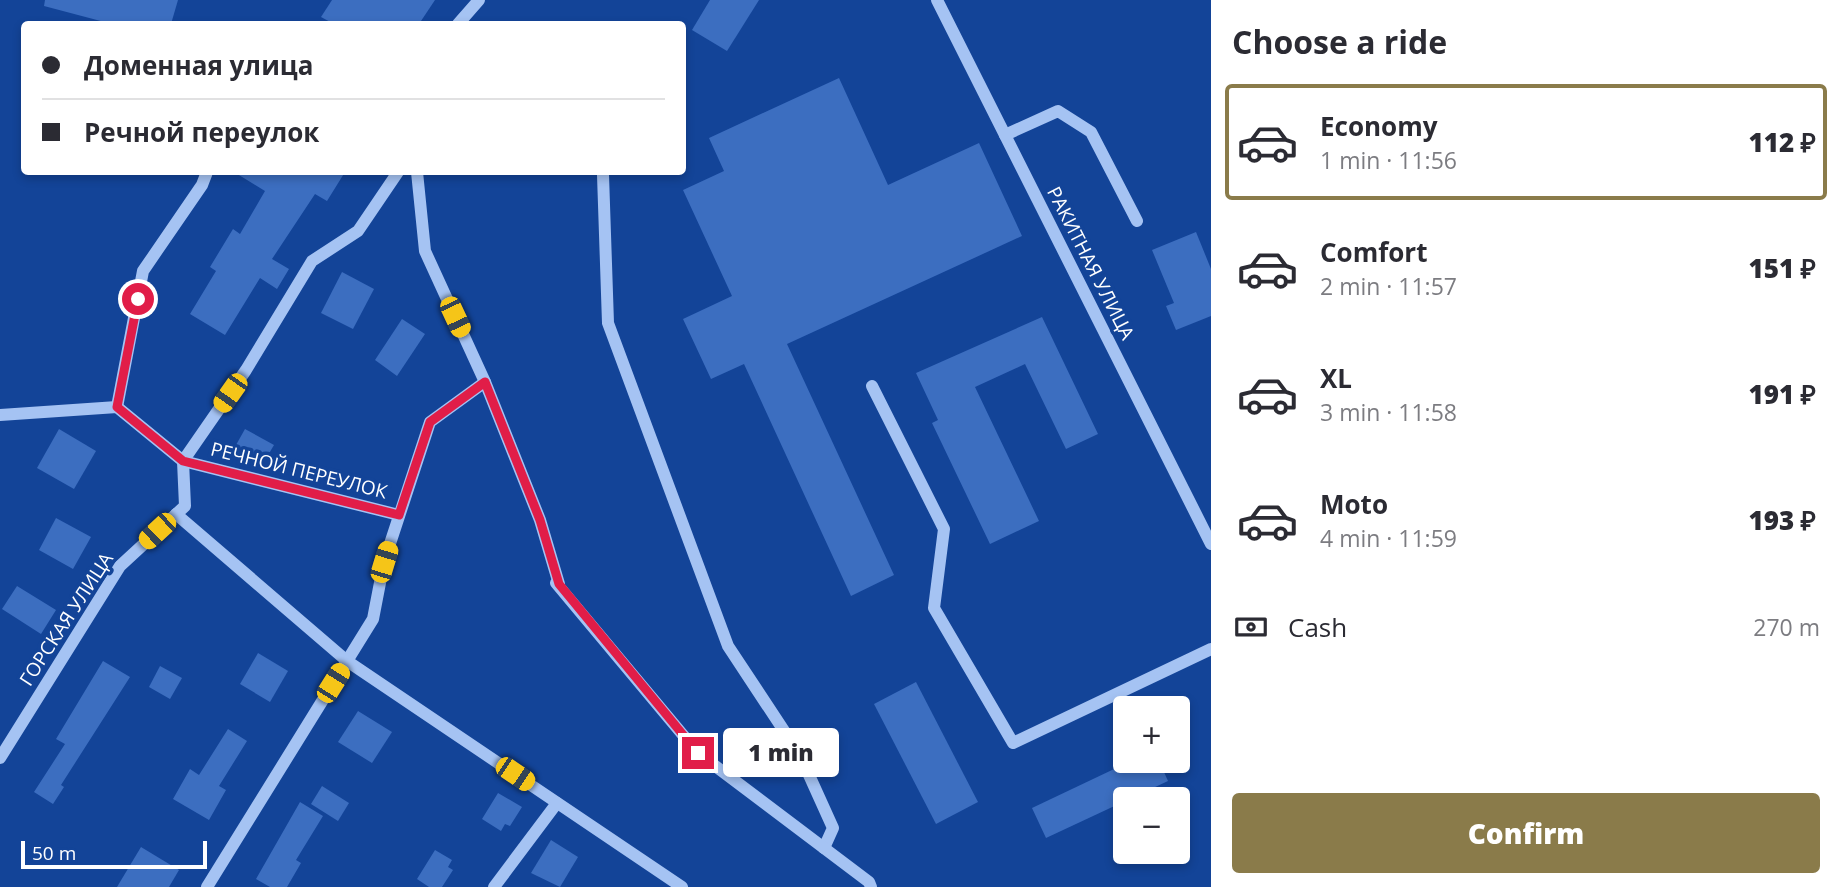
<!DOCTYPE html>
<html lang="en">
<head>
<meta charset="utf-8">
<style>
  :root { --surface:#fff; --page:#f2f2f3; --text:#2b2b33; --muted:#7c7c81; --line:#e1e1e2; --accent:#8a7b4a }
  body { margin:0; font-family:"Open Sans",sans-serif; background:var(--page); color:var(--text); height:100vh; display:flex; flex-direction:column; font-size:26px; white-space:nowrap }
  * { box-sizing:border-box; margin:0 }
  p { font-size:23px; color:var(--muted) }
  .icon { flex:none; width:38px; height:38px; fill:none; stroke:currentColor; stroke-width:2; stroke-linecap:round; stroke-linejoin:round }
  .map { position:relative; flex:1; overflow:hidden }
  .side { display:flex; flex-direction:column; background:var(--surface); width:630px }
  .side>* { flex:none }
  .banner { position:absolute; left:21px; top:21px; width:665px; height:154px; border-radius:7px; box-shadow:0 4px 10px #0003; display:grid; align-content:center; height:154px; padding:0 21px; background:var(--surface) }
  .tools { position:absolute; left:1113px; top:696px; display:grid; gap:14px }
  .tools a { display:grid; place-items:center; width:77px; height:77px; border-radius:7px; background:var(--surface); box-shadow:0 4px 10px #0003; font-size:35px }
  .scale { position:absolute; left:21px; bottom:18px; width:186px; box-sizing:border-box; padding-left:7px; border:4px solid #fff; border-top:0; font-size:19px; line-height:24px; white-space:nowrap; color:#fff; -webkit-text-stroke:5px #134498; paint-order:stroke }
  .end { position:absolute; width:32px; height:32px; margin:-16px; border:9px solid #e11d48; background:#fff; box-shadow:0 0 0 4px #fff }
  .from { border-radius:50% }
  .bubble { position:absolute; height:49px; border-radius:7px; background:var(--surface); box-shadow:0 4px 10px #0003; font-size:23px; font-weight:800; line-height:49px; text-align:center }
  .car { position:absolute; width:21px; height:42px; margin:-21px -10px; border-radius:9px; box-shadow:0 0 5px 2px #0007; background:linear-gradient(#f5c518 24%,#345 0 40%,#f5c518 0 76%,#345 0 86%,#f5c518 0) }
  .banner b { display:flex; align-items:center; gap:24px; height:66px; font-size:26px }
  .banner b+b { border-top:2px solid var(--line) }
  .banner i { width:18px; height:18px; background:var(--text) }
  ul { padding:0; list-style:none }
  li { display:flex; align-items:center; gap:21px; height:116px; margin:0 14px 10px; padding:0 7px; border:4px solid transparent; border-radius:7px }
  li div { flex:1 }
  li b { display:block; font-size:26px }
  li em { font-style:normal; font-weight:800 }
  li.active { border-color:var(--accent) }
  li>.icon { width:63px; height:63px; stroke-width:1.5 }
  h2 { padding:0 21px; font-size:32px; line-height:84px }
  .pay { display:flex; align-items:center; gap:18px; height:77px; padding:0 21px; font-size:26px }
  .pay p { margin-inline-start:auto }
  .cta { display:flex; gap:14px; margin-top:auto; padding:14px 21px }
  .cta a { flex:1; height:80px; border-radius:7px; background:var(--accent); color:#fff; font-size:28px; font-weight:800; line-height:80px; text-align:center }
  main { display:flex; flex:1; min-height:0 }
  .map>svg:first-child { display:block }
</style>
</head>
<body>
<main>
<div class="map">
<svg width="1211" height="887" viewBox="0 0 1211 887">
  <rect width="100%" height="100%" fill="#134498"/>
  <g fill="#3c6ec0">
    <polygon points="45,0 178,0 171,24 112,24 44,6"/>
    <polygon points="332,0 435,0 419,24 334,24 321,17"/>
    <polygon points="710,0 759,0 727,51 692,30"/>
    <polygon points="839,78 888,185 979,143 1022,236 787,344 894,575 851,596 744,364 711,379 683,319 732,296 683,190 724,171 709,138"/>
    <polygon points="234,172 345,172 327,201 315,194 272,259 289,269 277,289 260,278 225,335 190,314 216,271 210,267 233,229 240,234 265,191"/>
    <polygon points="1196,232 1211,269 1211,316 1176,330 1166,306 1174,303 1152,250"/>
    <polygon points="342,272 374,289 353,329 321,313"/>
    <polygon points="1042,317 1098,434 1066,449 1025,364 975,387 1039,521 990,544 932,423 938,420 916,373"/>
    <polygon points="402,319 425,334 397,376 375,360"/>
    <polygon points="59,429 96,451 74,489 37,468"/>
    <polygon points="245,429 274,445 264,462 236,445"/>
    <polygon points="56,518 91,537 73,569 39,550"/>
    <polygon points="17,586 56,610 41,634 2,609"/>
    <polygon points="258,653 288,671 270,702 240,684"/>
    <polygon points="103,661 130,677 61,785 64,787 53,804 34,792 65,744 56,739"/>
    <polygon points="160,666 182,678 170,699 149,687"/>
    <polygon points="916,682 978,802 936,824 874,704"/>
    <polygon points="358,711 392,732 372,763 338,742"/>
    <polygon points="228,729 247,741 219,786 226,790 209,820 173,799 190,769 199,775"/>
    <polygon points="1131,761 1159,761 1168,781 1046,838 1032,808"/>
    <polygon points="322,786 349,803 338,821 311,804"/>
    <polygon points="498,793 522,807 510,826 505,824 501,831 482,819"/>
    <polygon points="300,802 323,816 296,860 301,863 287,887 270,887 256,879"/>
    <polygon points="551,840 578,857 560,887 531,873"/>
    <polygon points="141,847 179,870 169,887 117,887"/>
    <polygon points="435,850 452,860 448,867 453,870 442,887 429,887 417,879"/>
  </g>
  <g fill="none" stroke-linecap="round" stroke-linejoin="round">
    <g stroke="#a5c3f3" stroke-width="12">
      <polyline points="937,0 1211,544"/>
      <polyline points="458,24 479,0"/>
      <polyline points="1005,135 1058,111 1091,132 1137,221"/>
      <polyline points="417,172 425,251 485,382 540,520 559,584"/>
      <polyline points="603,175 608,323 728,646 800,755 833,828 824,848"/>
      <polyline points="872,386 944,529 934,608 1013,743 1211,649"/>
      <polyline points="117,407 143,271 202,185 207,172"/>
      <polyline points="0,415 117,407 183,461 399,515"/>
      <polyline points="176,514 347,661 682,887"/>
      <polyline points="556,583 698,753 869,882 871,887"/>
      <polyline points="0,758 120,566 185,506 183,461 246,370 312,261 358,231 398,172"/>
      <polyline points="207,887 373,619 384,562 430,422 485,382"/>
      <polyline points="494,887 557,803"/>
    </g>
  </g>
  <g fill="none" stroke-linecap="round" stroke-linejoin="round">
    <polyline stroke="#e11d48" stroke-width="9" points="138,299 117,407 183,461 399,515 430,422 485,382 540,520 559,584 698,753"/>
  </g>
  <g text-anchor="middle" stroke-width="7" stroke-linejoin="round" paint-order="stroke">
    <g font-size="19" fill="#fff" stroke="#134498">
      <text transform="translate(1091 263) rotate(63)" y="7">РАКИТНАЯ УЛИЦА</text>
      <text transform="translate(299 470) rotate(14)" y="7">РЕЧНОЙ ПЕРЕУЛОК</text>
      <text transform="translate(66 619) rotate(-57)" y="7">ГОРСКАЯ УЛИЦА</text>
    </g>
  </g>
</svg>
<div class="tools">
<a>+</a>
<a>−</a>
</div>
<div class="scale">50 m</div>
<i class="end from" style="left:138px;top:299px"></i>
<i class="end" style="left:698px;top:753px"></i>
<div class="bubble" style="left:723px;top:728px;width:116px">1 min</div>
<i class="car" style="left:455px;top:317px;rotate:155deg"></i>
<i class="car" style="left:230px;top:393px;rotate:215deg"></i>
<i class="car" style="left:157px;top:531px;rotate:227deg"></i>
<i class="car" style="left:384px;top:562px;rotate:17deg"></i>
<i class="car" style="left:333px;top:683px;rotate:32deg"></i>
<i class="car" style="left:515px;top:774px;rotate:124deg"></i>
<div class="banner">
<b><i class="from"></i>Доменная улица</b>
<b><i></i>Речной переулок</b>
</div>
</div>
<section class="side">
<h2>Choose a ride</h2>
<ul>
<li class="active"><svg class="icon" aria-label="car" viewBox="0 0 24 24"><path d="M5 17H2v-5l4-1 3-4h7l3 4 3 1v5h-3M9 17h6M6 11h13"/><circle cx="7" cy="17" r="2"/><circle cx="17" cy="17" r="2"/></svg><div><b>Economy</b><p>1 min · 11:56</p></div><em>112 ₽</em></li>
<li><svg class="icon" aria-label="car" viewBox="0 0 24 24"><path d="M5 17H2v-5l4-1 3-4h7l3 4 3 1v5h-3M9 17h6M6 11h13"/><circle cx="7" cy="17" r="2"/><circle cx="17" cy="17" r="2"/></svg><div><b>Comfort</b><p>2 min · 11:57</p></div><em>151 ₽</em></li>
<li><svg class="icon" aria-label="car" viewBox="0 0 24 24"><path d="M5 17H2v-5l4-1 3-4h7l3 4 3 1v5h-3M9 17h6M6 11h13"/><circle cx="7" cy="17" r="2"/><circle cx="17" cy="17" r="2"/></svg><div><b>XL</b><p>3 min · 11:58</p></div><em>191 ₽</em></li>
<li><svg class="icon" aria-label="car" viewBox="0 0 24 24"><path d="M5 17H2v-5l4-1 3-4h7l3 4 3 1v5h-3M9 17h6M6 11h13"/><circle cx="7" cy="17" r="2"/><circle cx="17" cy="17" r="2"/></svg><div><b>Moto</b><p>4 min · 11:59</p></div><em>193 ₽</em></li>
</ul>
<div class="pay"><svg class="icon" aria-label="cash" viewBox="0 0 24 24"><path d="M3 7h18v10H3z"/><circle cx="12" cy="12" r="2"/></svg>Cash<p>270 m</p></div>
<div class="cta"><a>Confirm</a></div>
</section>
</main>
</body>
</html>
